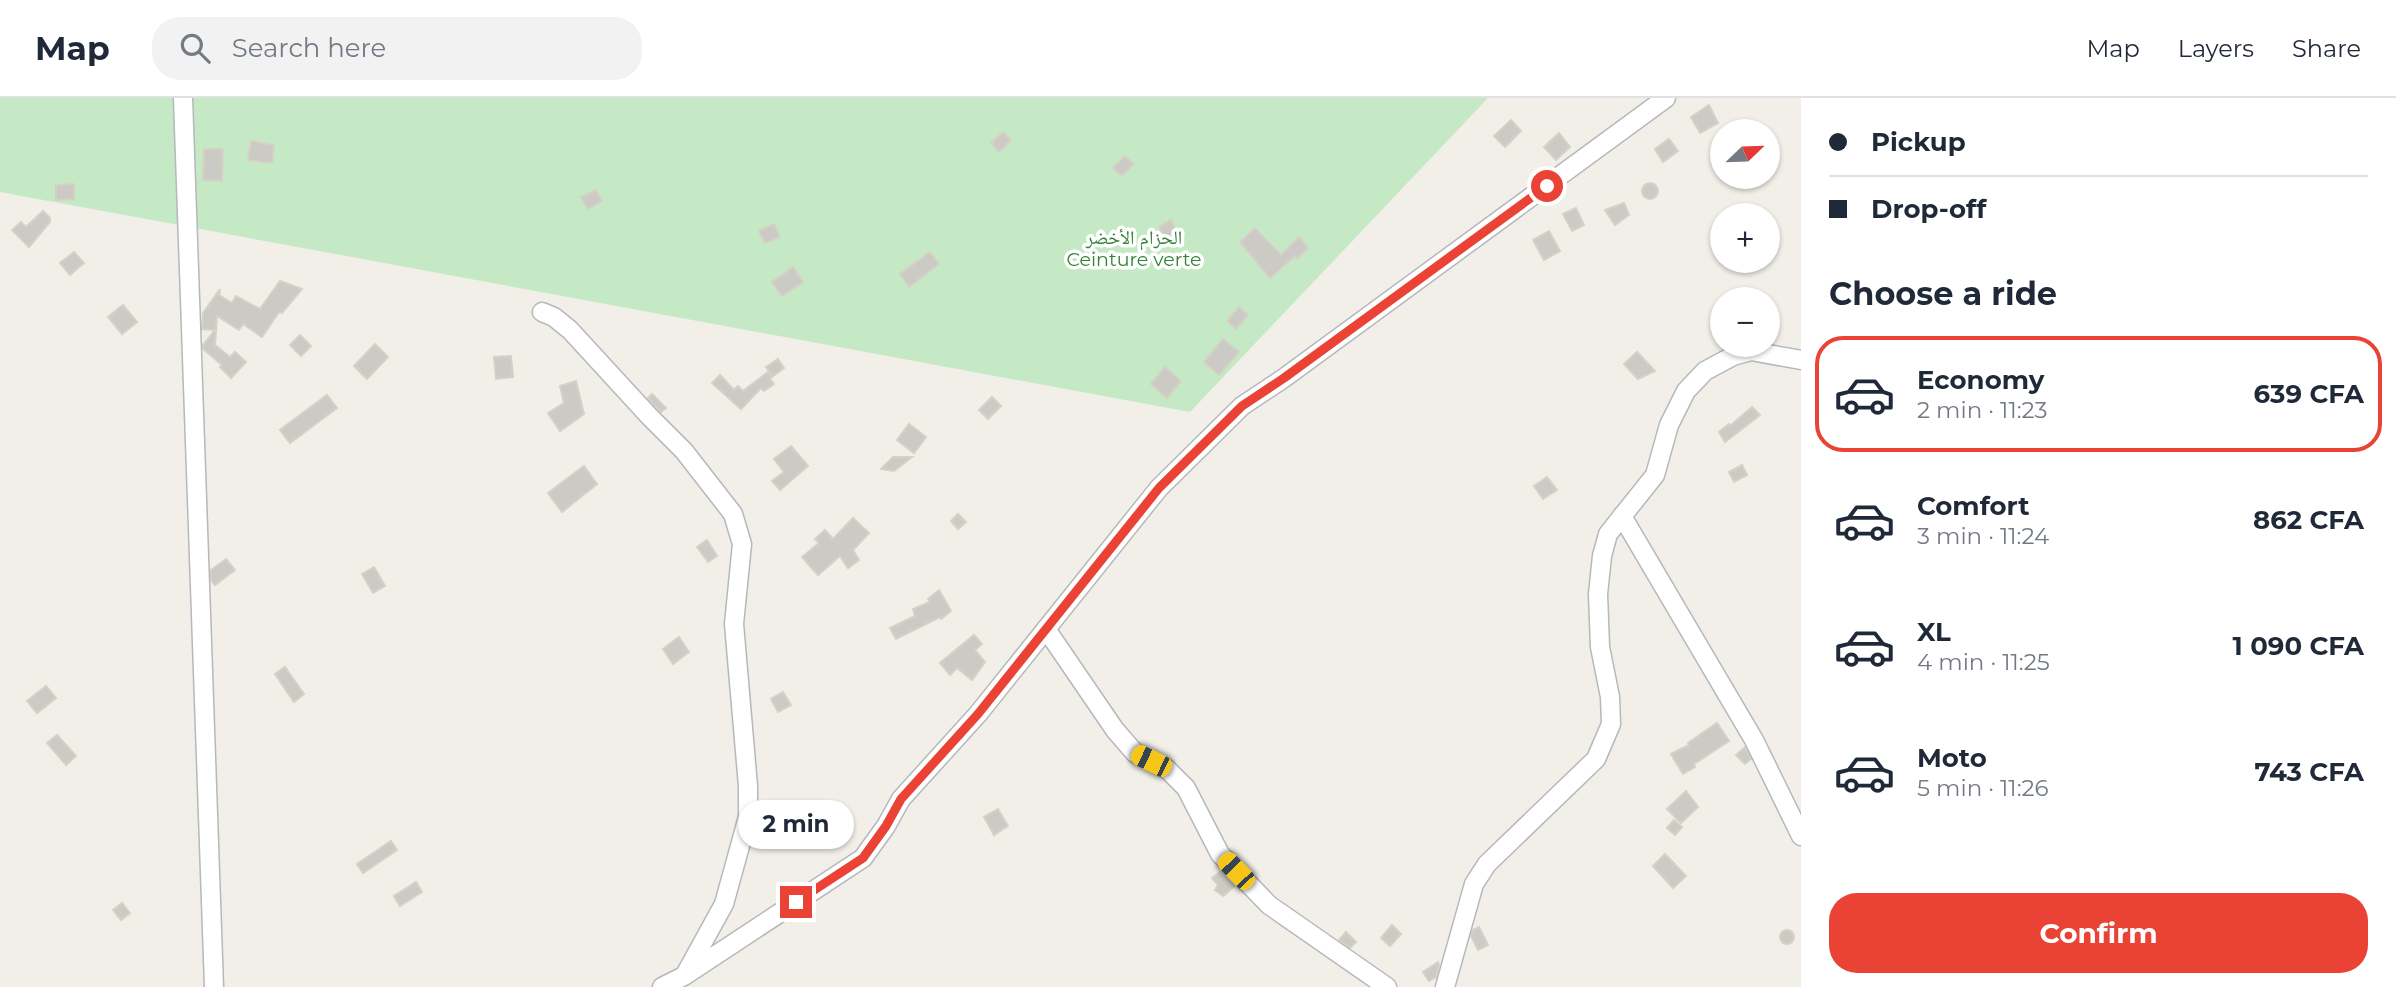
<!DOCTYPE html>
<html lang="en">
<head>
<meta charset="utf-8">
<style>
  :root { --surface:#fff; --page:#f2f2f3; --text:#1f2937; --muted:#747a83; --line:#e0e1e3; --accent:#ea4335 }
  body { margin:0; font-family:Montserrat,"Noto Naskh Arabic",sans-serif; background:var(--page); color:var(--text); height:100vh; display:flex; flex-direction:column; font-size:26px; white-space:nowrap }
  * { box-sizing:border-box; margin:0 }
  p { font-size:23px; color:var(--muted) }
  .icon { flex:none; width:38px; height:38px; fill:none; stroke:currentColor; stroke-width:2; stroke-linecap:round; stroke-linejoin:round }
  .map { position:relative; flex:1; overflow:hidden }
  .details { display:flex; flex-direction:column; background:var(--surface); width:595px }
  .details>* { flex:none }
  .banner { display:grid; align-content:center; height:154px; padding:0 28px; background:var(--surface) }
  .needle { width:46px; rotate:67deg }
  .buttons { position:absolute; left:1710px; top:21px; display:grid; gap:14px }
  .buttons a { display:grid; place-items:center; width:70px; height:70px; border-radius:50%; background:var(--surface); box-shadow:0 2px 5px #0004; font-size:35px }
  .end { position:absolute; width:32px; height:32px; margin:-16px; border:9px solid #ea4335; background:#fff; box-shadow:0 0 0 4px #fff }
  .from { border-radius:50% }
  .bubble { position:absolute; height:49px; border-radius:24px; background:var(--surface); box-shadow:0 2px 5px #0004; font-size:23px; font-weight:700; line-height:49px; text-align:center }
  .car { position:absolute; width:21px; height:42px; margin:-21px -10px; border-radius:9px; box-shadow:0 0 5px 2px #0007; background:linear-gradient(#f5c518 24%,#345 0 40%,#f5c518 0 76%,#345 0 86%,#f5c518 0) }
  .banner b { display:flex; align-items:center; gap:24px; height:66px; font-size:26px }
  .banner b+b { border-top:2px solid var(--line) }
  .banner i { width:18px; height:18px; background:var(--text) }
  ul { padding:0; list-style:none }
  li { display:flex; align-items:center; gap:21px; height:116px; margin:0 14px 10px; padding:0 14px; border:4px solid transparent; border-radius:28px }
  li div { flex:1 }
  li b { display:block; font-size:26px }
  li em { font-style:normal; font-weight:700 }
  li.active { border-color:var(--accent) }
  li>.icon { width:63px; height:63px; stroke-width:1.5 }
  h2 { padding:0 28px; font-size:32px; line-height:84px }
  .action { display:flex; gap:14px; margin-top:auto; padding:14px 28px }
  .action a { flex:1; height:80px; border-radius:28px; background:var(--accent); color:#fff; font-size:28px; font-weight:700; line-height:80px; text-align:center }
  header { display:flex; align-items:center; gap:42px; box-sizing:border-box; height:98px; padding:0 35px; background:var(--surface); border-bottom:2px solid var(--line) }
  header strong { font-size:33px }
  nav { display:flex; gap:38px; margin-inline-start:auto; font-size:24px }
  .search { width:490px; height:63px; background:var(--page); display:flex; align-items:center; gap:18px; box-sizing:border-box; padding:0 24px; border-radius:28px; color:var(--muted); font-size:26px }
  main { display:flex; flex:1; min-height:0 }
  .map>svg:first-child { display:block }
</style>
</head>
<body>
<header>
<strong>Map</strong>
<div class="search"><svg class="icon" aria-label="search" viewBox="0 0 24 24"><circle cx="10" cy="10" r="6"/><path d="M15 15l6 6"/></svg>Search here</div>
<nav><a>Map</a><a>Layers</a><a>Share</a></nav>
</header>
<main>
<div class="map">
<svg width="1801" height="889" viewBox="0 0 1801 889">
  <rect width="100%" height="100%" fill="#f1efe8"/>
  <polygon fill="#c5e8c5" points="0,0 1488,0 1190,314 0,94"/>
  <g fill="#cccac5" stroke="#d6d1c6" stroke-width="2">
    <polygon points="1709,7 1718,25 1700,35 1691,19"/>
    <polygon points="1511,22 1521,33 1505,49 1494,38"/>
    <polygon points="1003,34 1011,42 999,54 991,45"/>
    <polygon points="1559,35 1570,49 1556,62 1544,49"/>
    <polygon points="1669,41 1678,53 1663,64 1655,51"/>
    <polygon points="251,43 274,47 272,65 248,62"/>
    <polygon points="204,51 223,51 222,83 203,82"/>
    <polygon points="1125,58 1134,66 1122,78 1113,70"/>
    <circle cx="1650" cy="93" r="8"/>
    <polygon points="74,86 74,101 56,102 56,87"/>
    <polygon points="596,92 602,103 588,111 581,99"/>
    <polygon points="1624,105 1629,117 1615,127 1605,112"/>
    <polygon points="1576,110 1584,127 1572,133 1563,116"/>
    <polygon points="43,113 50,120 50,124 29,149 12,132 21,124 26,129"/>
    <polygon points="1171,122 1177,133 1165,140 1159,129"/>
    <polygon points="774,126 780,139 765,145 759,133"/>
    <polygon points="1255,130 1281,157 1299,139 1308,150 1297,161 1295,158 1270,180 1240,144"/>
    <polygon points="1549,133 1560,153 1544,162 1533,142"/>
    <polygon points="74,154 84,165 70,177 60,165"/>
    <polygon points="930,154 939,166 909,189 900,176"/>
    <polygon points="793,169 803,184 782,198 772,184"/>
    <polygon points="280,183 302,191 282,215 279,214 262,239 243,226 239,232 217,218 215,247 230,259 235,254 246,264 231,280 220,269 222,267 203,251 203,247 215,232 202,231 203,215 220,191 219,197 232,205 236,198 260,211"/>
    <polygon points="123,207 137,224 122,236 108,219"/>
    <polygon points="1239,209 1248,217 1236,231 1227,223"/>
    <polygon points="300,237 311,248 301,258 290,247"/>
    <polygon points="1223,241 1239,254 1219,277 1204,264"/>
    <polygon points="375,246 388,259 367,281 354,268"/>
    <polygon points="1637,254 1655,273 1638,281 1624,266"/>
    <polygon points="511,258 513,279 496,281 494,259"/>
    <polygon points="778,261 784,270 773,278 766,269"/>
    <polygon points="1165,269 1181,283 1167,300 1151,286"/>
    <polygon points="768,274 772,279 770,281 774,286 764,293 761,290 741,311 712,285 720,277 734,292 738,288 743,293"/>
    <polygon points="576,283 584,316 560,333 548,315 564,305 560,288"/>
    <polygon points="652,296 666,310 661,314 648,300"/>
    <polygon points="327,297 337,310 290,345 280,332"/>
    <polygon points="992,299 1001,308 988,321 979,312"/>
    <polygon points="1752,309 1760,317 1725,344 1719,334 1729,326 1730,328"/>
    <polygon points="909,326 926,339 914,355 897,342"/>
    <polygon points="791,348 808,368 780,392 772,383 784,374 774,361"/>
    <polygon points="893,359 912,359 894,373 881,371"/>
    <polygon points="1742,367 1747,377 1734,384 1729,374"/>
    <polygon points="584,368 597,386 562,414 548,395"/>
    <polygon points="1547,379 1557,392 1543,401 1534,388"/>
    <polygon points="958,416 966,424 958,431 951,423"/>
    <polygon points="853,420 869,435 853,452 859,462 848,470 840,458 818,477 802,459 819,445 815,441 825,432 833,441"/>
    <polygon points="707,442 717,458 708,464 697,449"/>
    <polygon points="226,461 235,472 215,487 211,482 211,472"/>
    <polygon points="374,469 385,488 373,495 362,476"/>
    <polygon points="939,492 951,513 941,521 940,519 896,541 890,530 915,518 913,511 930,504 928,501"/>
    <polygon points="974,537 982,546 975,552 985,564 972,582 957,570 950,577 940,565"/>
    <polygon points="679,539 689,554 673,566 663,551"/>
    <polygon points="285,569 304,596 294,604 275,576"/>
    <polygon points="46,588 56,600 37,615 27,603"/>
    <polygon points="783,594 791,607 778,614 771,601"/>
    <polygon points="1717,625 1729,643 1694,666 1695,669 1683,676 1671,656 1689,647 1688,645"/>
    <polygon points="57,637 76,658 66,667 47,645"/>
    <polygon points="1745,649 1751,661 1745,666 1736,657"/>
    <polygon points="1686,693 1698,709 1681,725 1667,711"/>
    <polygon points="998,711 1008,728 994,737 984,719"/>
    <polygon points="1674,722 1682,729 1675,737 1667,730"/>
    <polygon points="391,743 397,752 363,775 357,766"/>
    <polygon points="1665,756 1686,778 1673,790 1653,768"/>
    <polygon points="1220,774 1235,788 1223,798 1215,792 1218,787 1212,780"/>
    <polygon points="416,784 422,794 400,808 394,798"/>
    <polygon points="122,805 130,815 121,822 113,812"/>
    <polygon points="1392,827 1401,836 1390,848 1381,840"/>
    <polygon points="1479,829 1488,847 1478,852 1471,838 1473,832"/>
    <circle cx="1787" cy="839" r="7"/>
    <polygon points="1346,834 1356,844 1350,850 1339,842"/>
    <polygon points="1438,864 1439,867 1436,879 1429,883 1423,874"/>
  </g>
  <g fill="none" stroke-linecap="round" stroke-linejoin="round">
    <g stroke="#b5b8bc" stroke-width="21">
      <g id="minor">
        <polyline points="183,0 214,889"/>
        <polyline points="542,214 554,219 570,232 649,318 684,353 733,416 742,446 734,526 748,688 748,719 724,806 686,875"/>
        <polyline points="1622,418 1754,642 1801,738"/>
        <polyline points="1046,531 1115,632 1135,655 1167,671 1186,690 1220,756 1269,807 1387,889"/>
        <polyline points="662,889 684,878 863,760 886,728 901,701 978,616 1159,390 1242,308 1284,280 1666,0"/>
        <polyline points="1445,889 1474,786 1487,766 1596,661 1611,626 1610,599 1600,549 1598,496 1602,458 1608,436 1655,377 1669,327 1686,293 1705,273 1733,258 1751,253 1801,262"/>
      </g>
    </g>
    <use href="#minor" stroke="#fff" stroke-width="18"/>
  </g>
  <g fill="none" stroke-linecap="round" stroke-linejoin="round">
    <polyline stroke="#ea4335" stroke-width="9" points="796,804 863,760 886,728 901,701 978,616 1159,390 1242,308 1284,280 1547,88"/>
  </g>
  <g text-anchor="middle" stroke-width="7" stroke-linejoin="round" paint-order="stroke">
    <g font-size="19" fill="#348238" stroke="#fff">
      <text x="1134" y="146">الحزام الأخضر<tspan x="1134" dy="22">Ceinture verte</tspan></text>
    </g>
  </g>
</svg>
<div class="buttons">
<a><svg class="needle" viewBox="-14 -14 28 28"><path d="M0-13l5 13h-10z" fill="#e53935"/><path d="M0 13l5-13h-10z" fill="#747a83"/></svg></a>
<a>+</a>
<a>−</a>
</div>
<i class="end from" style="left:1547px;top:88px"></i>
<i class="end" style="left:796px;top:804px"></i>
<div class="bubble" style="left:738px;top:702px;width:116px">2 min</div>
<i class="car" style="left:1151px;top:663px;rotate:296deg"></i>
<i class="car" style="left:1236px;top:773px;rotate:316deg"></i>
</div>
<section class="details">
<div class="banner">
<b><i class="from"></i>Pickup</b>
<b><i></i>Drop-off</b>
</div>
<h2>Choose a ride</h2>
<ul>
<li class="active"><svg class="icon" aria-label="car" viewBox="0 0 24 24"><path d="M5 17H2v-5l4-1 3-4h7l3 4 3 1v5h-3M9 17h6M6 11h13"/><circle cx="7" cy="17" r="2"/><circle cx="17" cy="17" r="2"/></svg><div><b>Economy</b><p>2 min · 11:23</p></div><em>639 CFA</em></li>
<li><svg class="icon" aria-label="car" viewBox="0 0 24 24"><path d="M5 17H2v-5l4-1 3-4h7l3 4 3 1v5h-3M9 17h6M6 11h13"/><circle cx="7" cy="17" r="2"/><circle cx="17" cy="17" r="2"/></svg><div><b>Comfort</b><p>3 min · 11:24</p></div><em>862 CFA</em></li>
<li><svg class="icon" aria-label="car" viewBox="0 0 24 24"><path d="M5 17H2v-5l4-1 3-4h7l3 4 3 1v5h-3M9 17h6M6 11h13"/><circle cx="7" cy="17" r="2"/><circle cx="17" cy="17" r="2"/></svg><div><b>XL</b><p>4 min · 11:25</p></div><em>1 090 CFA</em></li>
<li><svg class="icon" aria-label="car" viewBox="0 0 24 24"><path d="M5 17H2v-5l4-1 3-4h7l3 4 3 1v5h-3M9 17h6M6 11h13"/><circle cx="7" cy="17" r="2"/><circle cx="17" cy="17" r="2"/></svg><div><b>Moto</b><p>5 min · 11:26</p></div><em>743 CFA</em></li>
</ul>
<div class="action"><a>Confirm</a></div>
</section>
</main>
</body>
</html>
